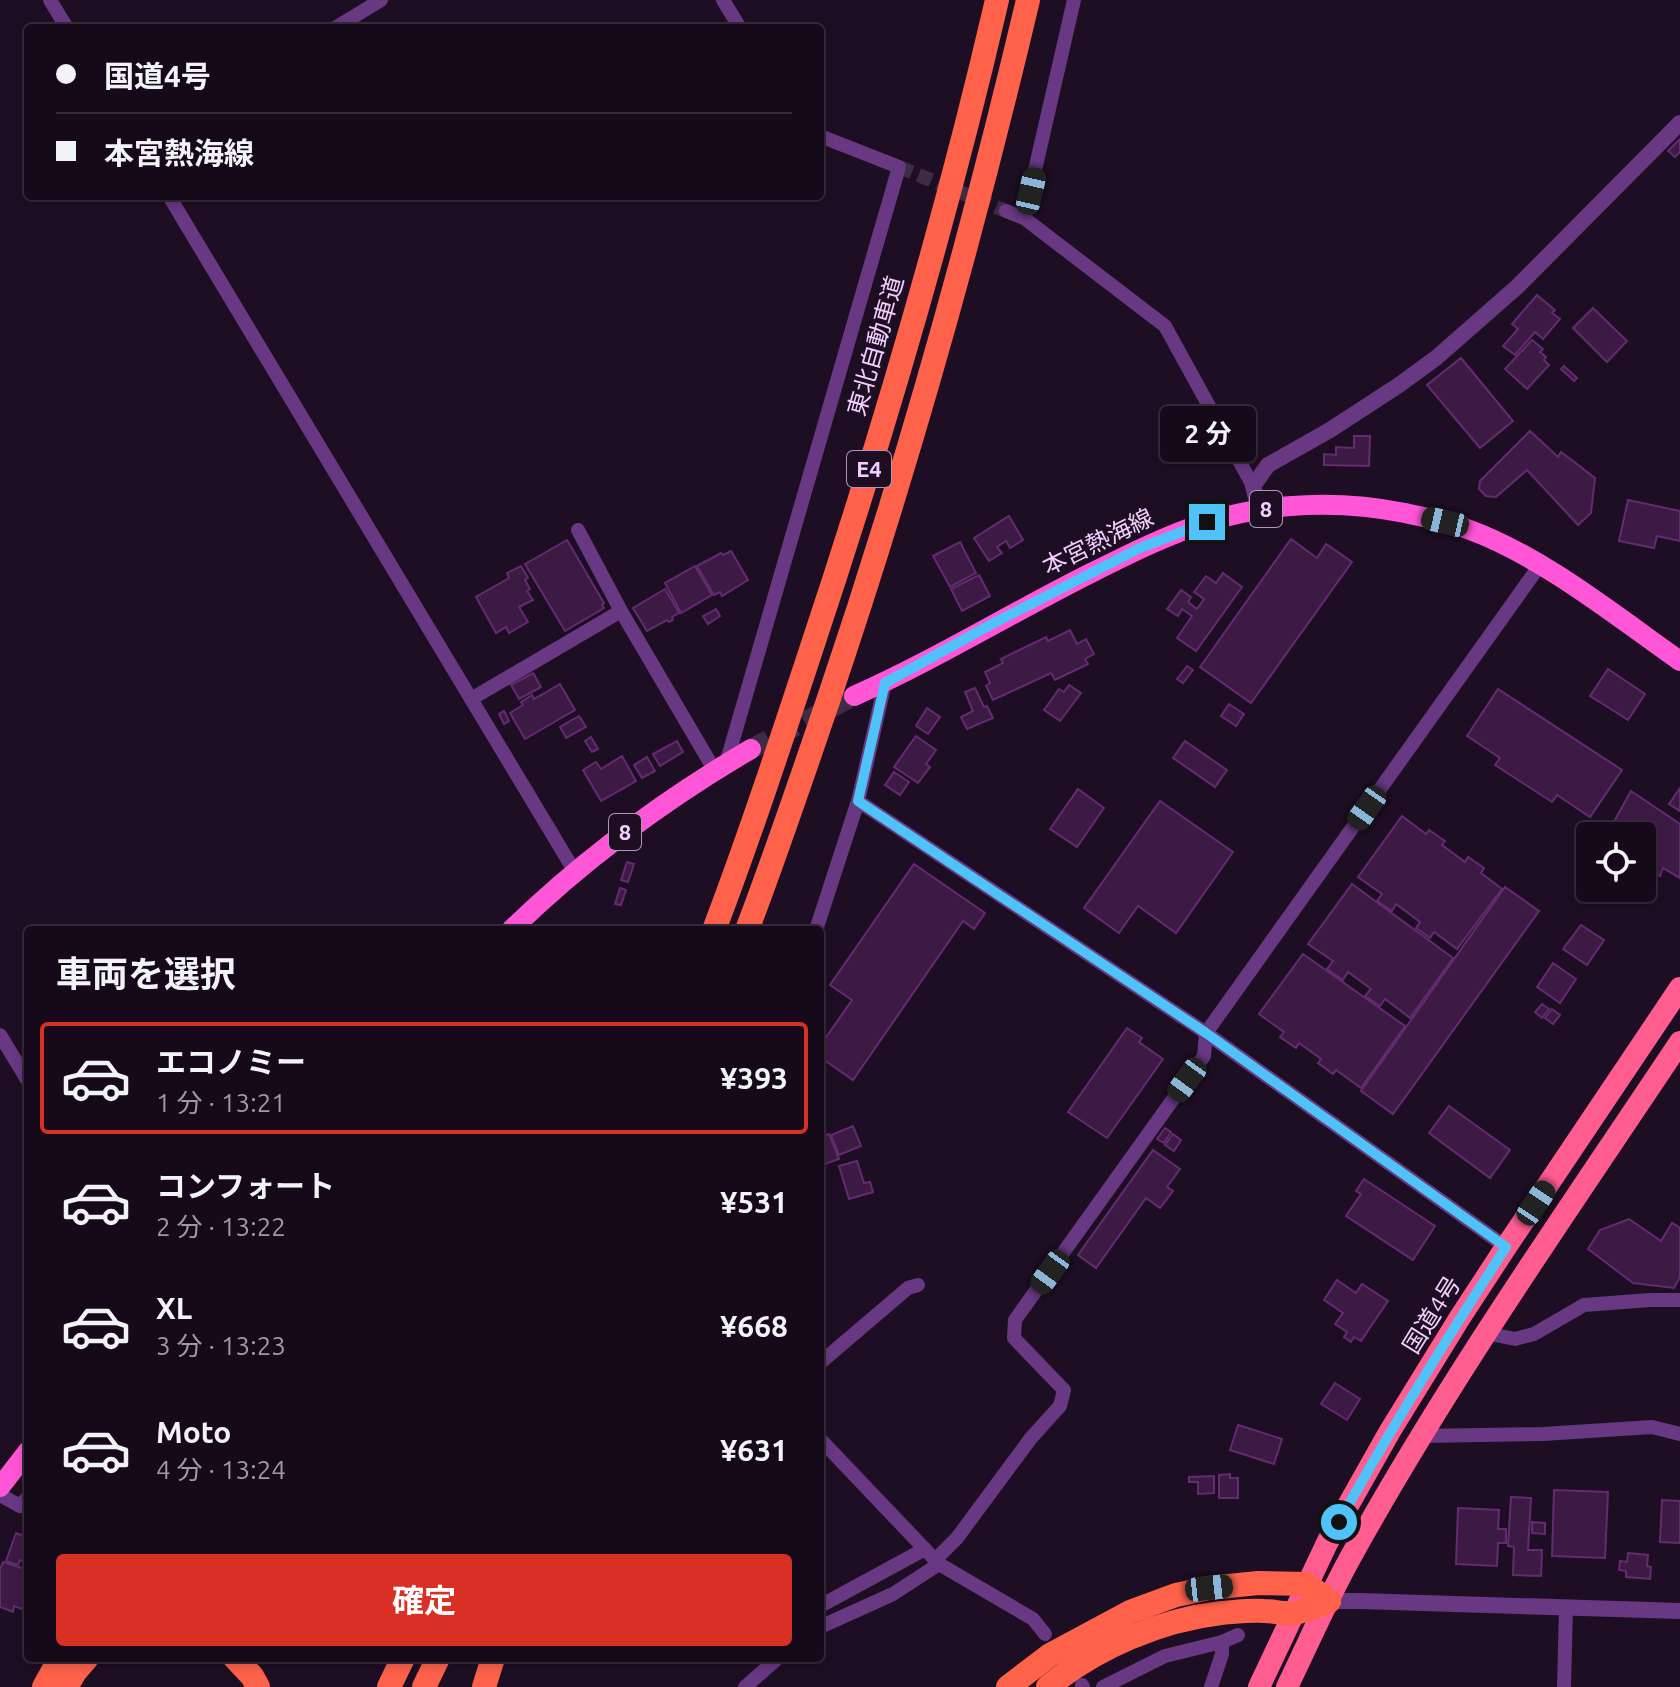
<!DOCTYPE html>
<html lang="ja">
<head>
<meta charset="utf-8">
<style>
  :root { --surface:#160a1a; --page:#1f1323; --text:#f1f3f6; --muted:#9e9aa2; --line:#352b39; --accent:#d93025 }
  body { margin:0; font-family:Ubuntu,"Noto Sans JP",sans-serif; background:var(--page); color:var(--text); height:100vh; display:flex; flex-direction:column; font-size:30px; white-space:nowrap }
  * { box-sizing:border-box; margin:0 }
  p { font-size:26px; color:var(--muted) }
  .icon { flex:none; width:44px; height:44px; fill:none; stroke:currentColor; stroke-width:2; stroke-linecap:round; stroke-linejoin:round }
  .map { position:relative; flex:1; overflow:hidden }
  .panel { position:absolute; left:24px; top:926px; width:800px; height:736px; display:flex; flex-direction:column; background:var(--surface); border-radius:8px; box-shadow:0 4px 12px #0003,0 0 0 2px var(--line) }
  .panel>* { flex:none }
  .hud { position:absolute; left:24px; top:24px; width:800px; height:176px; border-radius:8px; box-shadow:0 4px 12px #0003,0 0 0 2px var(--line); display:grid; align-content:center; height:176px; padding:0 32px; background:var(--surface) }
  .tools { position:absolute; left:1576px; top:822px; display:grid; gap:16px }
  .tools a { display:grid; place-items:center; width:80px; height:80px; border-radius:8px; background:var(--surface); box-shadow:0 4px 12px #0003,0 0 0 2px var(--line); font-size:40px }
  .end { position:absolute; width:36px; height:36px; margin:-18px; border:10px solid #4fc3f7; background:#111; box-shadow:0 0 0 4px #111 }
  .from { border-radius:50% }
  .bubble { position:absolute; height:56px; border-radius:8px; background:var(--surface); box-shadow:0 4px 12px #0003,0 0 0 2px var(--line); font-size:26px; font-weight:700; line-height:56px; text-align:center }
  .car { position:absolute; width:24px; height:48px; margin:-24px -12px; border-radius:10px; box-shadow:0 0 6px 2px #0007; background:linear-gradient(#222 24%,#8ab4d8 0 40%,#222 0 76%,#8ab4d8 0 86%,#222 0) }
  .hud b { display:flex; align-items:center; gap:28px; height:76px; font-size:30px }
  .hud b+b { border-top:2px solid var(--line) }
  .hud i { width:20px; height:20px; background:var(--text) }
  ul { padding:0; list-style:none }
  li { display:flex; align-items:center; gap:24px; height:112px; margin:0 16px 12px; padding:0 16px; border:4px solid transparent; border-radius:8px }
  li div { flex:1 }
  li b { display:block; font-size:30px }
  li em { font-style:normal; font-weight:700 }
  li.on { border-color:var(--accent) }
  li>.icon { width:72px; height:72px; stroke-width:1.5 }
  h2 { padding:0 32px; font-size:36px; line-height:96px }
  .cta { display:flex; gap:16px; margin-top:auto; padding:16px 32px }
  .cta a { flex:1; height:92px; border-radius:8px; background:var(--accent); color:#fff; font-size:32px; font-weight:700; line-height:92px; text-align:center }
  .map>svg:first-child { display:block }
</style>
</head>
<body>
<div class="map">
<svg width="1680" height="1687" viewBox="0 0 1680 1687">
  <rect width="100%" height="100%" fill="#1e0e23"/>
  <g fill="#3c1a44" stroke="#632b70" stroke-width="2">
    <polygon points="1680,139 1680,152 1675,157 1668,151"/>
    <polygon points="1537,295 1555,310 1552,313 1560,319 1543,339 1535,332 1515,355 1503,346 1518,329 1512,324"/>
    <polygon points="1593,308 1627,341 1607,362 1573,328"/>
    <polygon points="1532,340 1543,349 1540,352 1546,357 1544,360 1549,365 1527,389 1505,369"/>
    <polygon points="1461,358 1513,421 1480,448 1427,385"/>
    <polygon points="1564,366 1577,378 1574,381 1561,369"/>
    <polygon points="1530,431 1558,457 1561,452 1595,478 1591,513 1578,525 1527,470 1496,497 1486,496 1479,489 1480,481"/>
    <polygon points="1354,436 1370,436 1369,466 1324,465 1324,454 1336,455 1336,447 1354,448"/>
    <polygon points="1628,500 1680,511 1680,541 1657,536 1654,548 1619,541"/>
    <polygon points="1009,516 1023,540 1010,548 1006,541 997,547 1002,553 989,561 974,538"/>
    <polygon points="1291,539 1317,558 1326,544 1352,562 1251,703 1200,667"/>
    <polygon points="567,540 604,603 602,605 604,608 565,631 525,564"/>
    <polygon points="960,542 976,573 950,587 933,556"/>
    <polygon points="731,551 748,580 722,596 720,592 714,595 697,566 721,553 723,555"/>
    <polygon points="521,566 528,578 525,580 530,589 527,591 533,600 519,607 528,622 509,633 506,627 496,633 476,597 509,578 507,573"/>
    <polygon points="695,566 712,595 681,613 665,583"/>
    <polygon points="1223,573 1242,587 1196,651 1177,638 1192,616 1182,609 1178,616 1167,609 1181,590 1191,597 1188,602 1197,609 1204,599 1194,592 1206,576 1216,583"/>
    <polygon points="979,575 990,596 962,611 951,589"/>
    <polygon points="665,589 679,613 672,617 673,620 669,622 667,620 647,631 633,608"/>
    <polygon points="716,609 720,616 708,624 703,616"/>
    <polygon points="1070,630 1077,644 1086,639 1094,654 1085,659 1088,664 1055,680 1051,673 993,700 986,686 990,683 985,672 1003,663 1001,659 1046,637 1048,641"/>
    <polygon points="1187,666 1193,670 1183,683 1177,679"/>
    <polygon points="1608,669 1645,694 1628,720 1590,696"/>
    <polygon points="533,673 541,687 519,699 511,685"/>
    <polygon points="560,684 575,710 525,739 510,713 523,705 521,702 532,695 534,699"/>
    <polygon points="1069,685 1081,693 1060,721 1044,710 1059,689 1064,692"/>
    <polygon points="975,688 984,707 987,706 993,718 967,729 961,717 973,711 965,692"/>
    <polygon points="1498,689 1622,770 1590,817 1557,795 1552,802 1495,765 1500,758 1467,736"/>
    <polygon points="1229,704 1244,714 1236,726 1221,716"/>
    <polygon points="927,708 940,717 928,734 916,726"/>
    <polygon points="504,711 509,721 504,724 499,714"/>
    <polygon points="579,716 586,727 566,738 560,727"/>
    <polygon points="916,736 936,750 926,764 930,767 918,783 894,767"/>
    <polygon points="591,737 598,749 592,752 585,741"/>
    <polygon points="677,741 683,752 660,766 653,754"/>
    <polygon points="1185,741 1227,770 1215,787 1173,758"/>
    <polygon points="622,756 636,781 601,801 583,770 596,762 601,769"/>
    <polygon points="647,757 655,771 642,778 634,765"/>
    <polygon points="894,772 909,782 900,795 885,785"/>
    <polygon points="1680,788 1680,811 1669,804"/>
    <polygon points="1078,789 1104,808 1077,847 1050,829"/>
    <polygon points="1631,791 1680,824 1680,878 1663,868 1660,876 1643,867 1651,860 1642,853 1642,836 1620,836 1610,829"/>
    <polygon points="1160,801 1233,852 1176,933 1138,906 1119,933 1084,908"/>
    <polygon points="1402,816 1426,834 1429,830 1445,841 1442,845 1465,862 1468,857 1484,868 1481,873 1502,889 1457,949 1434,932 1430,938 1416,928 1420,922 1396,904 1392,911 1377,901 1382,894 1358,877"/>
    <polygon points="627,862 634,864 628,882 621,880"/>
    <polygon points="914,864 985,913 974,929 963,921 853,1080 820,1057 820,1046 852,1000 830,985"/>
    <polygon points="1352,884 1453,958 1410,1018 1385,999 1380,1006 1365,996 1371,989 1348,972 1343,980 1327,969 1333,961 1308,944"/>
    <polygon points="1505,887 1539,911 1393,1114 1361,1091"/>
    <polygon points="620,888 626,890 621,905 615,904"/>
    <polygon points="1581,925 1604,940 1587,965 1563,949"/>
    <polygon points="1303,954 1405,1026 1361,1088 1336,1070 1333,1074 1318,1063 1321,1059 1299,1043 1296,1048 1280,1037 1284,1032 1259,1014"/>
    <polygon points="1553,963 1576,979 1560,1003 1537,987"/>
    <polygon points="1542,1004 1549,1009 1542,1018 1535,1012"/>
    <polygon points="1552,1009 1560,1015 1553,1024 1545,1018"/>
    <polygon points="1127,1028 1142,1038 1139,1042 1163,1059 1107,1138 1068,1112"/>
    <polygon points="1449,1106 1510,1150 1490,1178 1429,1133"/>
    <polygon points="853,1126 861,1146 839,1155 831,1135"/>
    <polygon points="1165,1128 1171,1132 1164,1143 1157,1139"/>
    <polygon points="829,1134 839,1159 820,1166 820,1137"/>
    <polygon points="1173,1134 1181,1140 1174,1151 1165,1145"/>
    <polygon points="1153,1150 1180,1169 1167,1187 1173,1191 1160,1208 1146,1198 1096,1268 1078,1255"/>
    <polygon points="857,1161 864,1183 870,1182 873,1192 849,1199 839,1166"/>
    <polygon points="1364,1179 1435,1226 1413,1260 1346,1216 1361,1194 1356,1191"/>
    <polygon points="1629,1219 1661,1241 1672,1223 1680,1228 1680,1277 1674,1288 1633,1283 1588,1249 1600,1230"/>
    <polygon points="1337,1280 1356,1293 1362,1284 1388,1301 1361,1341 1354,1337 1351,1342 1344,1337 1347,1332 1335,1324 1343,1313 1324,1300"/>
    <polygon points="1335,1383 1360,1399 1347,1420 1321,1404"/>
    <polygon points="1238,1425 1282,1439 1274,1464 1230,1450"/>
    <polygon points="1230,1474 1230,1478 1238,1478 1238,1498 1219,1498 1219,1475"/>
    <polygon points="1214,1476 1214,1493 1198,1494 1198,1482 1189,1482 1189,1477"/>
    <polygon points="1554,1490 1608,1492 1605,1558 1552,1556"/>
    <polygon points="1511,1497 1531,1498 1528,1550 1542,1550 1541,1576 1513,1575 1514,1547 1508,1546"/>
    <polygon points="1662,1500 1680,1501 1680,1543 1660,1542"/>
    <polygon points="1458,1508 1499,1510 1498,1529 1506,1529 1506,1543 1498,1543 1497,1566 1456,1564"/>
    <polygon points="1532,1522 1545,1523 1545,1534 1532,1533"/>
    <polygon points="16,1533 27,1537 26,1542 28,1544 28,1563 20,1560 18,1565 6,1561"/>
    <polygon points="1628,1553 1648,1555 1647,1566 1651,1567 1650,1579 1626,1577 1626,1571 1619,1570 1620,1561 1627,1562"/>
    <polygon points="3,1562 28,1570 28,1582 23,1596 26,1597 22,1609 14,1606 13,1612 0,1607 0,1569"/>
  </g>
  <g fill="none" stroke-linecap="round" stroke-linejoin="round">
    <polyline stroke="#3e2b44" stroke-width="14" stroke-dasharray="14 7" stroke-linecap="butt" points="899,167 1006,211"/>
    <polyline stroke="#3e2b44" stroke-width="20" stroke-dasharray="20 10" stroke-linecap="butt" points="751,749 854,696"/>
    <g stroke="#683882" stroke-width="14">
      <polyline points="50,0 67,28"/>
      <polyline points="723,0 740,28"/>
      <polyline points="335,28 381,0"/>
      <polyline points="169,196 575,872"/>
      <polyline points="1006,211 1024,218 1165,326 1253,486"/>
      <polyline points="1024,218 1074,0"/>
      <polyline points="578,530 621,611 715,771"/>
      <polyline points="471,699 621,611"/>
      <polyline points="726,764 899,167 820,136"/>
      <polyline points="858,801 1206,1033 1506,1247"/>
      <polyline points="816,930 858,801 885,683"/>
      <polyline points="0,1035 28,1081"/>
      <polyline points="1486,1333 1515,1339 1534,1334 1584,1305 1650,1300 1680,1300"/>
      <polyline points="820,1363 908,1288 918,1285"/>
      <polyline points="1421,1436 1543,1434 1652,1427 1680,1434"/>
      <polyline points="820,1439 939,1564 1033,1619 1045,1634"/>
      <polyline points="0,1495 20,1506 28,1497"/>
      <polyline points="935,1560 957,1538 1031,1438 1060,1406 1064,1390 1014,1338 1015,1320 1204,1056 1206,1033 1540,565"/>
      <polyline points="820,1606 925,1549"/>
      <polyline points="820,1627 893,1594 939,1564"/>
      <polyline points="1082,1685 1083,1687"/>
      <polyline points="745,1687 778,1658"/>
      <polyline points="1103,1687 1165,1656 1222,1642 1238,1635"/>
      <polyline points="1211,1687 1222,1654 1222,1642"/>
      <polyline points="1564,1687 1566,1607"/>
    </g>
    <g stroke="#683882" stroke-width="16">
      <polyline points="1259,510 1253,486 1268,465 1330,430 1399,385 1436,358 1518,286 1680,123"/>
      <polyline points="1329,1601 1360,1601 1680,1611"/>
    </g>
    <g stroke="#ff56d7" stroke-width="20">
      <path d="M854 696C935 660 1011 613 1091 573 1129 554 1167 535 1207 522 1271 502 1340 500 1405 513 1427 518 1449 522 1470 530 1543 557 1616 616 1680 661"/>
      <path d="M511 930C583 860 664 800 751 749"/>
      <polyline points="0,1487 28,1451"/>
    </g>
    <g stroke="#ff5c90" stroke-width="22">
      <polyline points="1259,1687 1328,1541 1390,1431 1459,1319 1506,1247 1680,988"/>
      <path d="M1287 1687C1309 1642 1329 1595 1354 1551 1452 1375 1568 1210 1680 1042"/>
    </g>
    <g stroke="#ff624a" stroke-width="24">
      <path d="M714 930C749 838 780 744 811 650 882 437 946 220 997 0"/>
      <path d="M747 930C776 854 802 777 828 701 906 471 972 237 1028 0"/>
      <polyline points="235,1658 252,1676 258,1687"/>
      <polyline points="44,1687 60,1658"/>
      <polyline points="66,1687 75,1672 87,1658"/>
      <polyline points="389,1687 403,1658"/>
      <polyline points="424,1687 438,1658"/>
      <polyline points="484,1687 493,1658"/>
      <polyline points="1008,1687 1050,1655 1130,1612 1176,1595 1209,1588 1258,1583 1306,1584 1329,1601"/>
      <path d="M1048 1687C1095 1648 1160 1620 1221 1613 1235 1612 1250 1610 1264 1611 1273 1611 1285 1614 1294 1613 1306 1611 1318 1605 1329 1601"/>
    </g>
  </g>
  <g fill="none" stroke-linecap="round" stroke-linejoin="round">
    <path stroke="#4fc3f7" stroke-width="10" d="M1207 522 1140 548 990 625 885 683 858 801 1206 1033 1506 1247C1447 1338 1391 1428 1339 1522"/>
  </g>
  <g text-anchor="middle" stroke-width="7" stroke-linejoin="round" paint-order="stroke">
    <g fill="#1e0e23" stroke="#b295bd" stroke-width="2">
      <rect x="847" y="451" width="44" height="36" rx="6"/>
      <rect x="1250" y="491" width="32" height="36" rx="6"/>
      <rect x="609" y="814" width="32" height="36" rx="6"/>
    </g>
    <g font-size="22" font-weight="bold" fill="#f2cfff">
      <text x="869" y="477">E4</text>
      <text x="1266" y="517">8</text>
      <text x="625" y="840">8</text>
    </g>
    <g font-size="24" fill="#f2cfff" stroke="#1e0e23">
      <text transform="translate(876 346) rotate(-74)" y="8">東北自動車道</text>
      <text transform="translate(1098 542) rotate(-26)" y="8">本宮熱海線</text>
      <text transform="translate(1432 1315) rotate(-58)" y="8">国道4号</text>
    </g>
  </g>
</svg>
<div class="tools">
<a><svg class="icon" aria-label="locate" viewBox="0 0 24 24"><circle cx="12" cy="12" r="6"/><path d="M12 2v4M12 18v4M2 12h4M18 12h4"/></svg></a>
</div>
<i class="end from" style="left:1339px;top:1522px"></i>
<i class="end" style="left:1207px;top:522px"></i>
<div class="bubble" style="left:1160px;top:406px;width:96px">2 分</div>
<i class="car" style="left:1031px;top:191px;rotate:13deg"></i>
<i class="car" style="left:1445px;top:522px;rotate:283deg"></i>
<i class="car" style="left:1367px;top:808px;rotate:215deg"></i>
<i class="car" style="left:1187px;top:1080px;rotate:216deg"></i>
<i class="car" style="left:1536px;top:1203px;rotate:34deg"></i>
<i class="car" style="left:1050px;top:1272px;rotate:216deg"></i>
<i class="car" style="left:1209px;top:1588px;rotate:84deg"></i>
<div class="hud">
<b><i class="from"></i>国道4号</b>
<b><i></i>本宮熱海線</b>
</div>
<section class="panel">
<h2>車両を選択</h2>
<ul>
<li class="on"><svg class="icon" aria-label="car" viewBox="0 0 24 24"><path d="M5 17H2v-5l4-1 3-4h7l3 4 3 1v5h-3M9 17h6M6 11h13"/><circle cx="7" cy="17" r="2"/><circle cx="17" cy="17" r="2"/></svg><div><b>エコノミー</b><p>1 分 · 13:21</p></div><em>¥393</em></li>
<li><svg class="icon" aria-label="car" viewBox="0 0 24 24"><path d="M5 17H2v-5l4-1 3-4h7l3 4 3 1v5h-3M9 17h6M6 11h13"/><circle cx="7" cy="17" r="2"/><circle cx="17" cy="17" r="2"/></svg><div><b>コンフォート</b><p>2 分 · 13:22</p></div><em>¥531</em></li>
<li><svg class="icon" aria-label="car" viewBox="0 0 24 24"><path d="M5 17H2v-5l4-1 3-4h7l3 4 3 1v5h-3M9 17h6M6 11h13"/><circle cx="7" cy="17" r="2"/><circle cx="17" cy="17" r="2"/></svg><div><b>XL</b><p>3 分 · 13:23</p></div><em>¥668</em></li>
<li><svg class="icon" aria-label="car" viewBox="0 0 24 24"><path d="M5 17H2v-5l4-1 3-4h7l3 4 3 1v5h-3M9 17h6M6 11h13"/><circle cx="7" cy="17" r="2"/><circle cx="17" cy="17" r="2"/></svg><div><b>Moto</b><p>4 分 · 13:24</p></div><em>¥631</em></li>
</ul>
<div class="cta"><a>確定</a></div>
</section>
</div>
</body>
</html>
